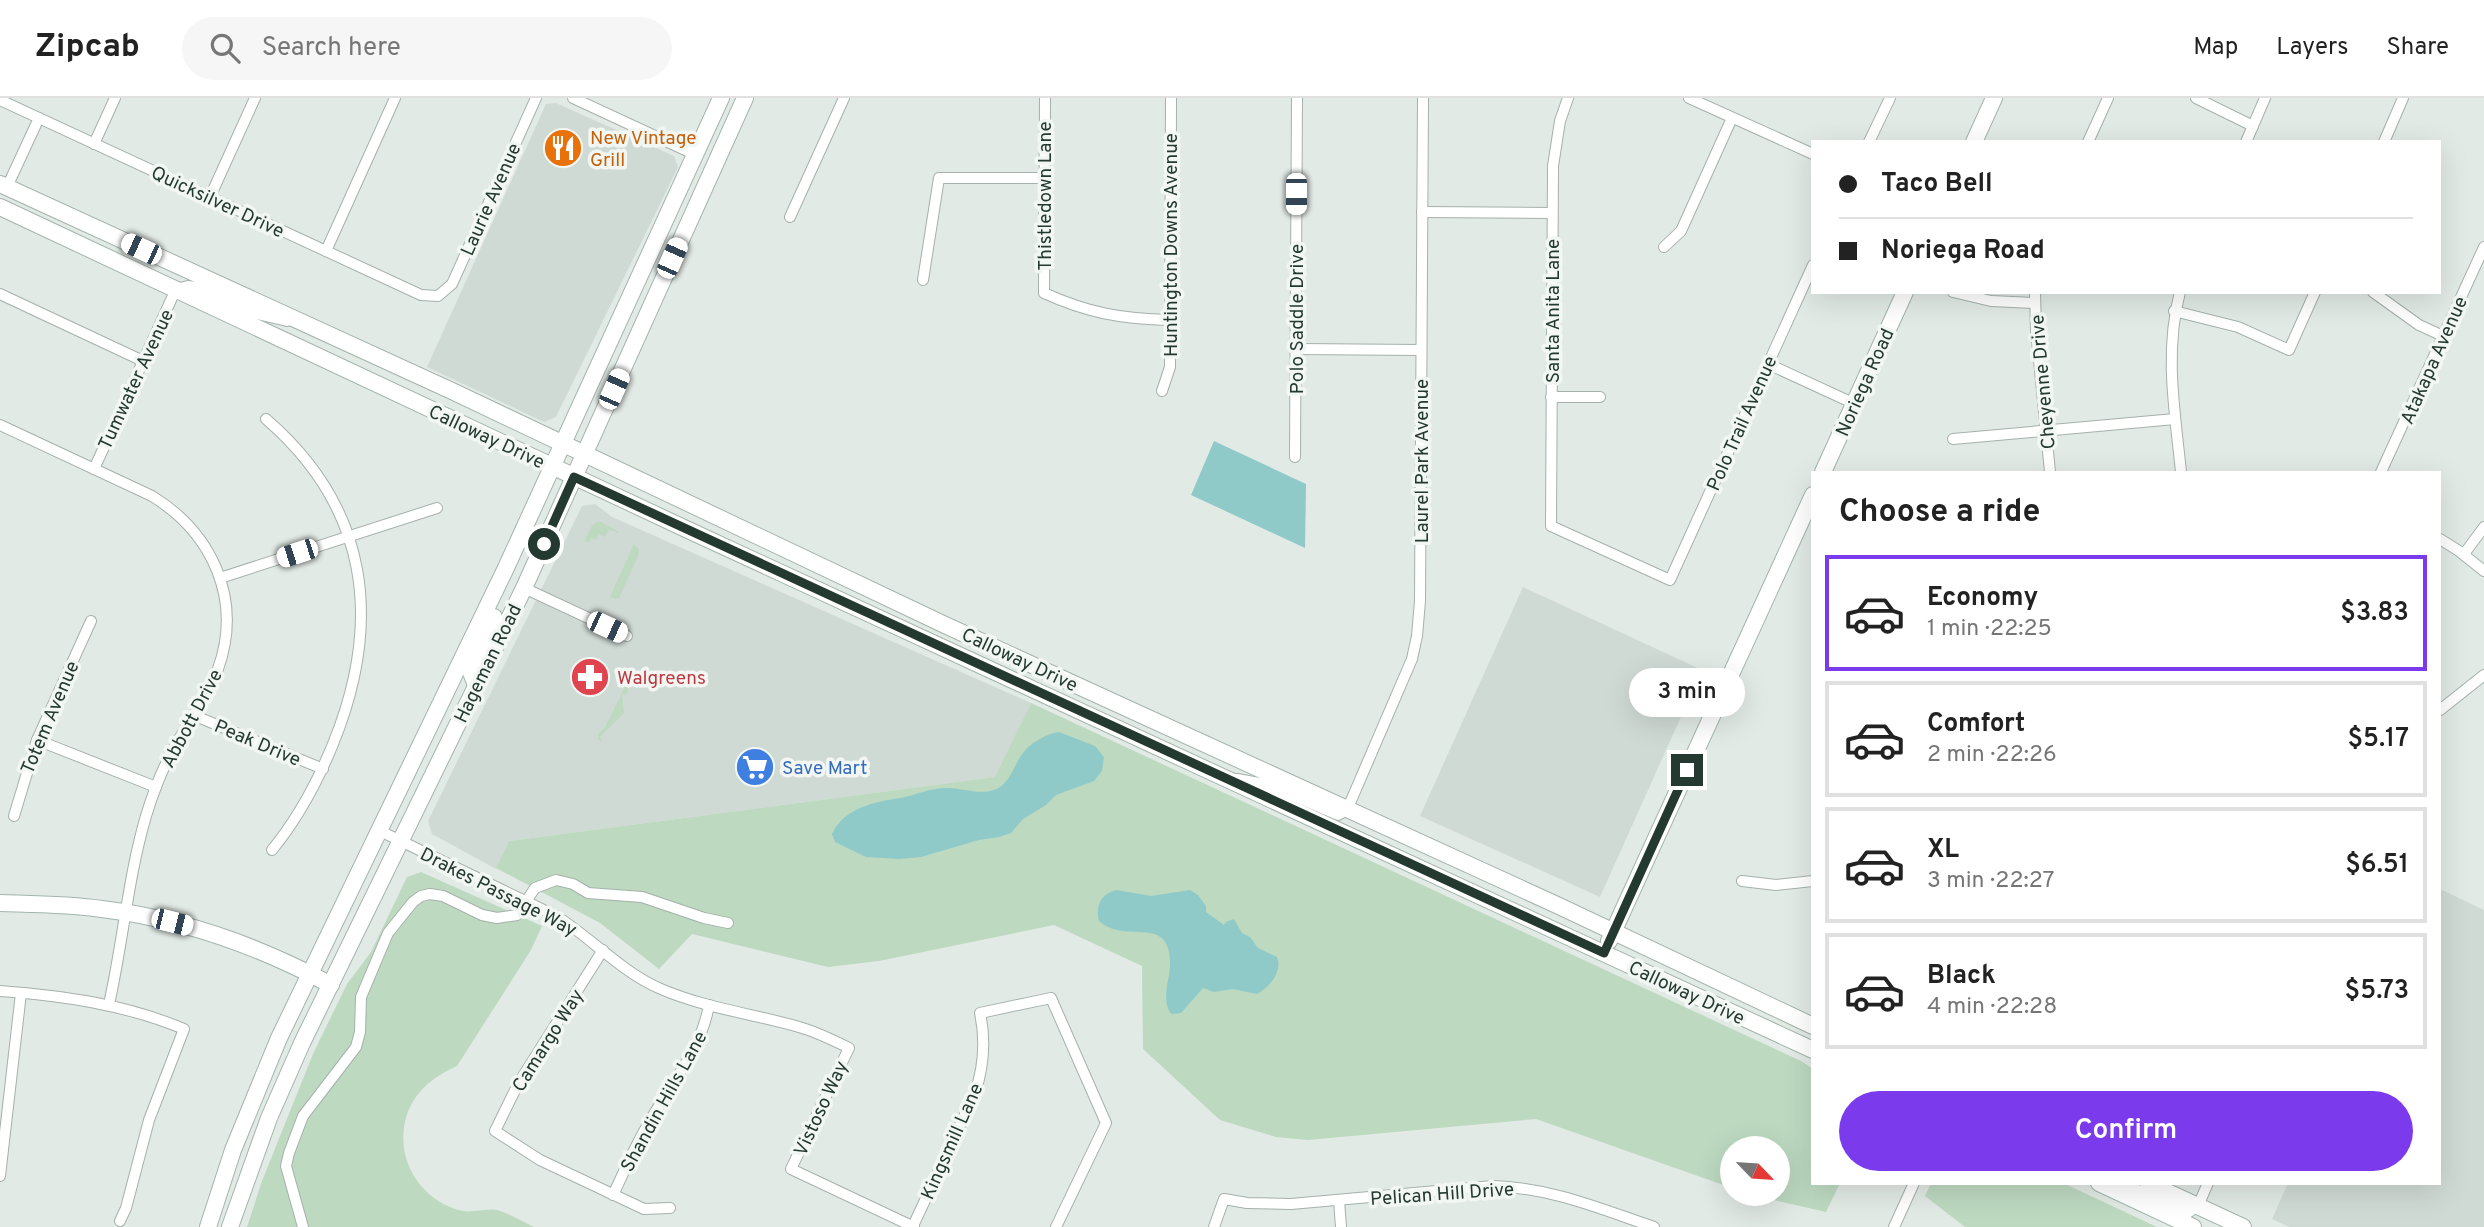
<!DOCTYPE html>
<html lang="en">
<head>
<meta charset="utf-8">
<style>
  :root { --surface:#fff; --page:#f6f6f6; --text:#222; --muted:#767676; --line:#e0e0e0; --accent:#7c3aed }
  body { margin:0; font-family:Overpass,sans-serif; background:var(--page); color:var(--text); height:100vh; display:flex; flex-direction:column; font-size:26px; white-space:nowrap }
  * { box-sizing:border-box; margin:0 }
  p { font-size:23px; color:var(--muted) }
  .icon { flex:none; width:38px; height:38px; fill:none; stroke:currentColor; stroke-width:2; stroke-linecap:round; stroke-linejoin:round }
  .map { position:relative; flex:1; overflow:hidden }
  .sheet { position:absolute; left:1811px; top:373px; width:630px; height:714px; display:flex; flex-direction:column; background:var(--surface); border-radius:0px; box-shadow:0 7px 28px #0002 }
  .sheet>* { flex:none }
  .hud { position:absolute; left:1811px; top:42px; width:630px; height:154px; border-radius:0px; box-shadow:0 7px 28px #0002; display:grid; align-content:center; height:154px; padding:0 28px; background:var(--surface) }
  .needle { width:46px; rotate:115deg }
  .buttons { position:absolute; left:1720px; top:1038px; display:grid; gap:14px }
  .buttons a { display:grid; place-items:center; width:70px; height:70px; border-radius:50%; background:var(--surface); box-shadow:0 7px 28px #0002; font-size:35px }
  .end { position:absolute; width:32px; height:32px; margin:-16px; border:9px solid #243930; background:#fff; box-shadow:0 0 0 4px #fff }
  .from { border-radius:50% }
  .bubble { position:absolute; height:49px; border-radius:24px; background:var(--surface); box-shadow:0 7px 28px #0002; font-size:23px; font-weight:600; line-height:49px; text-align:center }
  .car { position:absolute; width:21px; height:42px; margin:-21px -10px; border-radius:9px; box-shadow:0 0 5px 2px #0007; background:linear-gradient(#fff 24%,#345 0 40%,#fff 0 76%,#345 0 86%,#fff 0) }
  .hud b { display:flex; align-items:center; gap:24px; height:66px; font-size:26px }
  .hud b+b { border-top:2px solid var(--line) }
  .hud i { width:18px; height:18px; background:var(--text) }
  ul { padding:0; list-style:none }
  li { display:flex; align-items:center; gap:21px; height:116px; margin:0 14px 10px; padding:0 14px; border:4px solid var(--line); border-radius:0px }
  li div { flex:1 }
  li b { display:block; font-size:26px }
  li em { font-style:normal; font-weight:600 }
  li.on { border-color:var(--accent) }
  li>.icon { width:63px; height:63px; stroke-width:1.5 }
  h2 { padding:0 28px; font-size:32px; line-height:84px }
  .button { display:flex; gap:14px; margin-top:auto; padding:14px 28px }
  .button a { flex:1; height:80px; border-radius:42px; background:var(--accent); color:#fff; font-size:28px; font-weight:600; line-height:80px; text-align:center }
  header { display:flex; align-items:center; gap:42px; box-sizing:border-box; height:98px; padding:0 35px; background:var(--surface); border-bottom:2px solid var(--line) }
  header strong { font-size:33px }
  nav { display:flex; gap:38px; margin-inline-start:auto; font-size:24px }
  .search { width:490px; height:63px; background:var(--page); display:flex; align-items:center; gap:18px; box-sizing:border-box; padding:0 24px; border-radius:38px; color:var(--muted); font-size:26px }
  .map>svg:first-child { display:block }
</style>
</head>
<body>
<header>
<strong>Zipcab</strong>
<div class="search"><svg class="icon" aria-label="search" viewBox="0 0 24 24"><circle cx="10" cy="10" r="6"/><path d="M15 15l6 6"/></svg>Search here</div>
<nav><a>Map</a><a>Layers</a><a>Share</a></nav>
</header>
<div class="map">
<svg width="2484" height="1129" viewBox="0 0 2484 1129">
  <rect width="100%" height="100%" fill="#e2eae5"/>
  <g fill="#d0dad4">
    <polygon points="556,5 674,58 678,69 556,319 544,324 427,269 546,6"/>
    <polygon points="595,406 612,419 1031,605 996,679 509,743 496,771 432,736 428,723 582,408"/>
    <polygon points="1523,489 1702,572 1600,799 1420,718"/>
    <polygon points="2440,791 2484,812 2484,1129 2289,1129 2272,1121 2288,1085 2440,1085"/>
  </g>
  <g fill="#bdd9c0">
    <polygon points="597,424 601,424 619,434 618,435 609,431 605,439 599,436 596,442 591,440 589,445 584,443 592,428"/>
    <polygon points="634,446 639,452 638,458 619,500 615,501 610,499"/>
    <polygon points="627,585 628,595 622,597 624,615 600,639 603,645 598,641 598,636 605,629"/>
    <polygon points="1031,605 1801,963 1813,971 1813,1085 1840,1085 1826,1114 1748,1096 1778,1096 1778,1050 1732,1050 1732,1090 1536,1021 1308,1042 1276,1039 1220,1022 1143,951 1142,868 1054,827 879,863 828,869 692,836 659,871 600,825 496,770 509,743 995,679"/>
    <path d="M421 774 542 828 531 852 457 968C432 979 411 996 405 1024 396 1065 423 1104 463 1113 475 1115 490 1109 500 1113 512 1117 523 1124 534 1129H247L262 1083 313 956 347 886 371 854 407 779Z"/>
    <polygon points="1931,1085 2063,1085 2157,1129 1965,1129 1925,1098"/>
  </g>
  <g fill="#8fcac9">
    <polygon points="1214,343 1306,386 1305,450 1191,397"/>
    <path d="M1059 634 1095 648 1104 659 1102 673 1094 683 1056 697 1046 707 1023 721 1011 735 999 739 979 742 921 759 899 761 866 759 835 744 832 736C844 710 874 704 900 700 916 697 930 690 947 690 963 690 978 697 994 692 1010 687 1014 666 1023 655 1031 644 1047 636 1059 634Z"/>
    <path d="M1116 792 1151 798 1190 792 1198 797 1206 808V814L1224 827 1226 824 1234 821 1242 835 1250 839 1258 850 1277 859C1283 874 1269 889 1257 896L1233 891 1214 894 1203 890 1181 915 1171 916C1160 901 1171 879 1170 863 1169 816 1126 847 1099 823 1095 808 1101 796 1116 792Z"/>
  </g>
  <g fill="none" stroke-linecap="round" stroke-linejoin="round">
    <g stroke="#a5b1ab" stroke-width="12">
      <g id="street">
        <polyline points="573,0 696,57"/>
        <path d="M1045 0 1044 195C1088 215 1122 221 1170 222"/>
        <polyline points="1568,0 1560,23 1553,68 1551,428 1670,482 1813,167"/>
        <polyline points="1689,0 1813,56"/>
        <polyline points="2196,0 2253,28"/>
        <polyline points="0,2 421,197 438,198 452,186 536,0"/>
        <polyline points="1869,44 1890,0"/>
        <polyline points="2088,44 2108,0"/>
        <polyline points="2246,44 2265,0"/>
        <polyline points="2384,44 2403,0"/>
        <polyline points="94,46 115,0"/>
        <polyline points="7,89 39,20"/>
        <polyline points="210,99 255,0"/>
        <polyline points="1422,114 1552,115"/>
        <polyline points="790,119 844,0"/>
        <polyline points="1664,149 1681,133 1732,20"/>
        <polyline points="326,153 395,0"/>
        <polyline points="923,182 939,80 1045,80"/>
        <polyline points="1953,194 1991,203 2035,205"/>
        <polyline points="2035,194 2036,232 2050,374"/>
        <path d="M2180 194C2164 254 2175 314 2181 374"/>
        <polyline points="2373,194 2419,227 2443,238"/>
        <polyline points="0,196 143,263"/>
        <polyline points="2174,213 2238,229 2289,252 2315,194"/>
        <polyline points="1296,251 1421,252"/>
        <polyline points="1768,266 1855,306"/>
        <polyline points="1162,293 1170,269 1171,0"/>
        <polyline points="1551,299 1600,299"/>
        <path d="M266 321C369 410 383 523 333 646 317 685 299 719 272 752"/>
        <path d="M0 327 152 398C212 435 243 501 218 571 208 599 188 624 174 650 162 671 153 695 146 718 128 779 123 844 109 906"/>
        <polyline points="1953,341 2175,321"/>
        <polyline points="1295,359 1297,0"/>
        <polyline points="94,371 176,191 188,188 197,189 257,216 287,223"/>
        <polyline points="2381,374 2484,149"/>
        <polyline points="2440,441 2459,453 2484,473"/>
        <polyline points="2464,456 2484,429"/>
        <polyline points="220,480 437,410"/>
        <polyline points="524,490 627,538"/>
        <polyline points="2440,612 2484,577"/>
        <polyline points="193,617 323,671"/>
        <polyline points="37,642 156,689"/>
        <polyline points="1237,681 1265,686 1338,717 1347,712 1412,561 1417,538 1420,503 1423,0"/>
        <polyline points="14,718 37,642 91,523"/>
        <path d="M378 732 556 818C592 840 621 874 661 891 705 910 754 916 799 929 817 934 833 942 849 950L791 1071 914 1129"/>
        <polyline points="1742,783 1776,787 1813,783"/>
        <polyline points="603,852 518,986 495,1033 540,1062 644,1111 670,1110"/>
        <path d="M0 893C64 898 124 906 184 931L149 1022 126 1110 120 1123"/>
        <polyline points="0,1078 21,895"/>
        <polyline points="2123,1085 2176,1110 2189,1114 2198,1108 2208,1085"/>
        <path d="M613 1097C624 1074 634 1050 647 1028 669 988 701 953 709 907"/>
        <polyline points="1339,1102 1341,1129"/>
        <path d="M913 1128 975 995C984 968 986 943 980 915L1051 900 1106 1025 1056 1129"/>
        <polyline points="303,1129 286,1068 289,1055 303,1018 356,949 360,934 361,899 388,835 413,804 421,798 430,796 443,798 482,817 497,820 517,817 535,790 556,782 573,786 588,795 642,799 704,820 728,825"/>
        <path d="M1214 1129 1224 1101 1247 1105 1291 1106 1493 1088C1552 1090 1598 1110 1654 1129"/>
        <polyline points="1894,1129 1914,1085"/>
      </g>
    </g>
    <g stroke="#a2b5ab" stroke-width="18">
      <g id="secondary">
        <polyline points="1974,44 1994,0"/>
        <polyline points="0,86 452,293 945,527 1559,808 1813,928"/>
        <polyline points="0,109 686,431 1813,952"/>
        <polyline points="1823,374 1905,194"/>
        <polyline points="476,587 470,572 494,519"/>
        <path d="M0 805C34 806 68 806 102 811 183 821 259 848 331 887"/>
        <polyline points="1609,843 1813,397"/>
        <polyline points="2099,1085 2193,1129"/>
        <polyline points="2148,1085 2243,1129"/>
        <polyline points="208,1129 233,1052 279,940 505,472 721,0"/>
        <polyline points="230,1129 269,1020 302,945 524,490 745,0"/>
      </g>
    </g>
    <use href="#street" stroke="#fff" stroke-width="10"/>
    <use href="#secondary" stroke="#fff" stroke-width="16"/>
  </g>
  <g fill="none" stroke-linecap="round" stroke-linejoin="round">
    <polyline stroke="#243930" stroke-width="9" points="544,446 574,379 1604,855 1687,672"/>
  </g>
  <defs>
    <g id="restaurant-disc" transform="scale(2.0125)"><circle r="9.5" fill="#e8710a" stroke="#f2f7f4"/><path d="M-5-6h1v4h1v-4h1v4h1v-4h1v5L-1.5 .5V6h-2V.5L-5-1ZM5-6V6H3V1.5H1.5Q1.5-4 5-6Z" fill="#fff"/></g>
    <g id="pharmacy-disc" transform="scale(2.0125)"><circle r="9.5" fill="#e0444e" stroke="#f2f7f4"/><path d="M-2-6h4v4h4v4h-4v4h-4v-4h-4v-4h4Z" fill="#fff"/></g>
    <g id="supermarket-disc" transform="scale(2.0125)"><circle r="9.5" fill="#3f7fe0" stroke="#f2f7f4"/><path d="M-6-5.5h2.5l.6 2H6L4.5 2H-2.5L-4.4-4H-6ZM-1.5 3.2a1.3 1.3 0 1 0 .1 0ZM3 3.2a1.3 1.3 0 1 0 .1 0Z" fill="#fff"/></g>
  </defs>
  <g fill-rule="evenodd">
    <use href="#restaurant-disc" x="563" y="50"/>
    <use href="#pharmacy-disc" x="590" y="579"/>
    <use href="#supermarket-disc" x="755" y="669"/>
  </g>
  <g text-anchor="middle" stroke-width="7" stroke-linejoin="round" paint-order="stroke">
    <g font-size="19" fill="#c56008" stroke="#f2f7f4" text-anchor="start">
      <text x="590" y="46">New Vintage<tspan x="590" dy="22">Grill</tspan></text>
    </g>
    <g font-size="19" fill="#243930" stroke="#f2f7f4">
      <text transform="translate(1044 98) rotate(-90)" y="7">Thistledown Lane</text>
      <text transform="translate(490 101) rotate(-66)" y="7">Laurie Avenue</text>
      <text transform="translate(218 103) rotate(25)" y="7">Quicksilver Drive</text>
      <text transform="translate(1170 147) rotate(-90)" y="7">Huntington Downs Avenue</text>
      <text transform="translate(1552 213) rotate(-90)" y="7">Santa Anita Lane</text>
      <text transform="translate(1296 221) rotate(-90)" y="7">Polo Saddle Drive</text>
      <text transform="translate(2433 262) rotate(-66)" y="7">Atakapa Avenue</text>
      <text transform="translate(135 281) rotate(-65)" y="7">Tumwater Avenue</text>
      <text transform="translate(1864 284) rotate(-66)" y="7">Noriega Road</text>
      <text transform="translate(2042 284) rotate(-95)" y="7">Cheyenne Drive</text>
      <text transform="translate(1741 325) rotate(-66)" y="7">Polo Trail Avenue</text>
      <text transform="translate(487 338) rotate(25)" y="7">Calloway Drive</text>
      <text transform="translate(1421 363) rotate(-90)" y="7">Laurel Park Avenue</text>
      <text transform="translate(1020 561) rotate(25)" y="7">Calloway Drive</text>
      <text transform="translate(487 565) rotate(-64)" y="7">Hageman Road</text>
      <text transform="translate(49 619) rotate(-67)" y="7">Totem Avenue</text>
      <text transform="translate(191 620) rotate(-62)" y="7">Abbott Drive</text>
      <text transform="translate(258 644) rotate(23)" y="7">Peak Drive</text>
      <text transform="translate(499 793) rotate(27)" y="7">Drakes Passage Way</text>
      <text transform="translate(1687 894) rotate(25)" y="7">Calloway Drive</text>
      <text transform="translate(547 942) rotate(-58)" y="7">Camargo Way</text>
      <text transform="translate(663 1003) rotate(-61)" y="7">Shandin Hills Lane</text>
      <text transform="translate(820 1010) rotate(-65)" y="7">Vistoso Way</text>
      <text transform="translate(951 1043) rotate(-66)" y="7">Kingsmill Lane</text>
      <text transform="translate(1442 1095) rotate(-4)" y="7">Pelican Hill Drive</text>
    </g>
    <g font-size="19" fill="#be3a42" stroke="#f2f7f4" text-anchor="start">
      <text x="617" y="586">Walgreens</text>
    </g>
    <g font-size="19" fill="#366cbe" stroke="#f2f7f4" text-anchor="start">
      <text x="782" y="676">Save Mart</text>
    </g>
  </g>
</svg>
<div class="buttons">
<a><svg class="needle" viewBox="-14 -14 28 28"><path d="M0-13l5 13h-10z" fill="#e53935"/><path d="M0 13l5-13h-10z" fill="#767676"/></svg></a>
</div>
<i class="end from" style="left:544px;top:446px"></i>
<i class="end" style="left:1687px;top:672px"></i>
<div class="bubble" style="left:1629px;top:570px;width:116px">3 min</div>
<i class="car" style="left:1296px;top:96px;rotate:180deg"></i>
<i class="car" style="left:141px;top:151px;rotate:295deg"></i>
<i class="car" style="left:672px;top:160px;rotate:24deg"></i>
<i class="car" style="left:614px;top:291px;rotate:24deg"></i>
<i class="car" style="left:297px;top:455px;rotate:252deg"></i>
<i class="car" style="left:607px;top:529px;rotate:115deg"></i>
<i class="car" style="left:172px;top:824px;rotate:104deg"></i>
<div class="hud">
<b><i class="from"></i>Taco Bell</b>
<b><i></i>Noriega Road</b>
</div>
<section class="sheet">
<h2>Choose a ride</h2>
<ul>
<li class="on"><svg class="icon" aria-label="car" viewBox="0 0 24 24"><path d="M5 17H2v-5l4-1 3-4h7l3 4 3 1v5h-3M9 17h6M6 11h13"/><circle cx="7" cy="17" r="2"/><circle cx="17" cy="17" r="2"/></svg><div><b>Economy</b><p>1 min · 22:25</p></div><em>$3.83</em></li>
<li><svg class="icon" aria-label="car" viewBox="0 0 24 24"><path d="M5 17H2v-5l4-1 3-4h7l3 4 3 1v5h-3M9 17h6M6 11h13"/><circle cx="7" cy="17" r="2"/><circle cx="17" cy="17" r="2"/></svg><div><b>Comfort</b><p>2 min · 22:26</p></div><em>$5.17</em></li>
<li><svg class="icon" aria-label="car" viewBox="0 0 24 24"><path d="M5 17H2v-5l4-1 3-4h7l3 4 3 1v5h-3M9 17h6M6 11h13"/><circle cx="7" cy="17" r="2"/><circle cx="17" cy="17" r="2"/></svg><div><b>XL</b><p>3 min · 22:27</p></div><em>$6.51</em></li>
<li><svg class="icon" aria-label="car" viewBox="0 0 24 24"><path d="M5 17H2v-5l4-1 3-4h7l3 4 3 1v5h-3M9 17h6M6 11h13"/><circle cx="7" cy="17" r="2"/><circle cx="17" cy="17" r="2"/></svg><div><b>Black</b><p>4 min · 22:28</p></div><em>$5.73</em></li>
</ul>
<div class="button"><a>Confirm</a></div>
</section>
</div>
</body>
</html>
